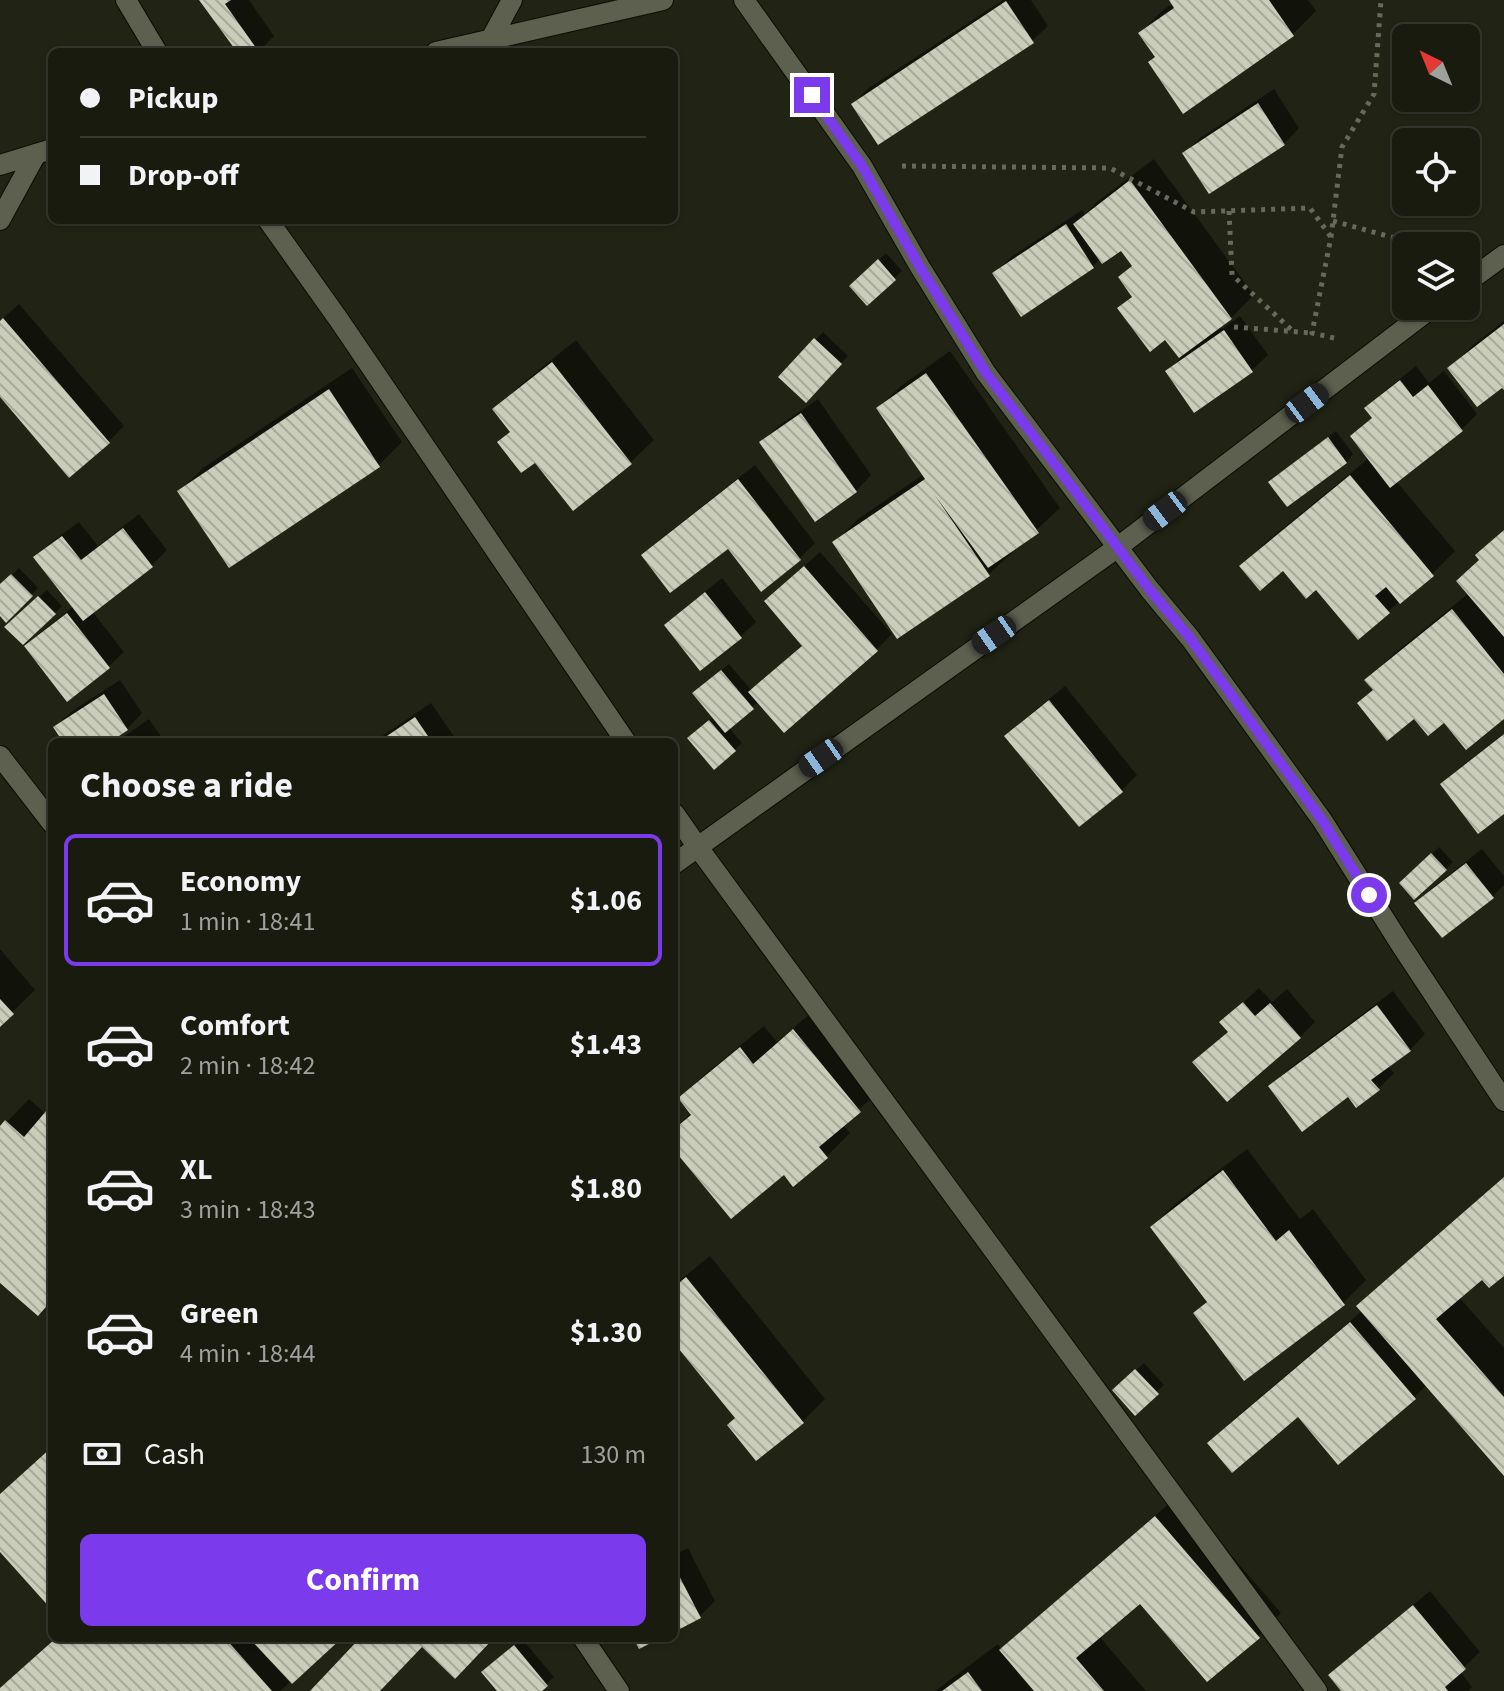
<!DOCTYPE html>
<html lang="en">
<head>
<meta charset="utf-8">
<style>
  :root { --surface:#191b0f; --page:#222418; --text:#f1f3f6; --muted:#9fa19e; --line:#37392f; --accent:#7c3aed }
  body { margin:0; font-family:"Source Sans 3",sans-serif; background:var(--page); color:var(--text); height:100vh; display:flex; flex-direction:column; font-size:30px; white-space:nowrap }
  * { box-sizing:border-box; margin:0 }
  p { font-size:26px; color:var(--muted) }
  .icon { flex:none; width:44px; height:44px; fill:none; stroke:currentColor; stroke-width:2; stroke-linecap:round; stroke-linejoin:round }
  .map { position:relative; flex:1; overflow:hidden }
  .drawer { position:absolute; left:48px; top:738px; width:630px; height:904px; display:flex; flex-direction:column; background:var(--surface); border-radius:12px; box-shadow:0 2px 6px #0004,0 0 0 2px var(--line) }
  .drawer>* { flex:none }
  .banner { position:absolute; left:48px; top:48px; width:630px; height:176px; border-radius:12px; box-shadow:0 2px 6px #0004,0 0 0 2px var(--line); display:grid; align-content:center; height:176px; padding:0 32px; background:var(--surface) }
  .needle { width:52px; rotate:317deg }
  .controls { position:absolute; left:1392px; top:24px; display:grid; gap:16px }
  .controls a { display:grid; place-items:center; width:88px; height:88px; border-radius:12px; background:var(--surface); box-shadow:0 2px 6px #0004,0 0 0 2px var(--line); font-size:40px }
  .end { position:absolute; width:36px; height:36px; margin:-18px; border:10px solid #7c3aed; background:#fff; box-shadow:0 0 0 4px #fff }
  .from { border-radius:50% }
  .car { position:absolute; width:24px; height:48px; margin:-24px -12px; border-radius:10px; box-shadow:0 0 6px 2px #0007; background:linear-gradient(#222 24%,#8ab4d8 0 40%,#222 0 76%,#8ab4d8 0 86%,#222 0) }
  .banner b { display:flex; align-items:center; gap:28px; height:76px; font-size:30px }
  .banner b+b { border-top:2px solid var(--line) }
  .banner i { width:20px; height:20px; background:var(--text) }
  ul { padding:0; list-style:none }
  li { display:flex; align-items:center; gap:24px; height:132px; margin:0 16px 12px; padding:0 16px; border:4px solid transparent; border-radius:12px }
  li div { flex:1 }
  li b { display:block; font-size:30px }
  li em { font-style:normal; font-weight:700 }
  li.current { border-color:var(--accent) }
  li>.icon { width:72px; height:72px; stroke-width:1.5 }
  h2 { padding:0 32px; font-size:36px; line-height:96px }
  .pay { display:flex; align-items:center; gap:20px; height:88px; padding:0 32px; font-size:30px }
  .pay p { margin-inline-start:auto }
  .cta { display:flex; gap:16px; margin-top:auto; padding:16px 32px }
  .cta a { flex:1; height:92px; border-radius:12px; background:var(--accent); color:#fff; font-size:32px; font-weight:700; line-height:92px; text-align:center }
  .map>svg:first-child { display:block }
</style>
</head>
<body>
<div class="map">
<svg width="1504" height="1691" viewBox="0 0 1504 1691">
  <defs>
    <pattern id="building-back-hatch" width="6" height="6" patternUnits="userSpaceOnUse" patternTransform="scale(2)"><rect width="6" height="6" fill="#c9cdb9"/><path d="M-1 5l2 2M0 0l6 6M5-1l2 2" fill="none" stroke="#a7aa9a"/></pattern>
  </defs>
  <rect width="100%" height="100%" fill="#212414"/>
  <g fill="#0007">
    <polygon points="202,0 249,0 274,36 258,52 239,52"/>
    <polygon points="1003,0 1031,0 1048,26 1032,41 853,104 869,88"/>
    <polygon points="1171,0 1308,0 1316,11 1293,34 1140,33 1163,10 1174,3"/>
    <polygon points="1274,89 1299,128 1284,144 1185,153 1200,138"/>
    <polygon points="1154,159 1254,295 1231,318 1220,326 1222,329 1240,316 1268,355 1252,370 1194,410 1167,372 1181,358 1165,337 1120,308 1133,295 1120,277 1133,264 1121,248 1101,258 1093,266 1022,314 995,273 1010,258 1082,210 1085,214 1098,201"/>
    <polygon points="886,253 902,271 868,303 852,286"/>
    <polygon points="19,304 124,426 108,442 0,394 0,321"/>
    <polygon points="1504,321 1504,387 1450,368 1473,345"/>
    <polygon points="823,332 848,356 806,400 781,377"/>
    <polygon points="576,340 654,440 631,462 573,508 535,460 499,442 511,431 495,410 518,387"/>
    <polygon points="950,351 1060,508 988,575 835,542 858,519 924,474 878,408 901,386"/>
    <polygon points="1416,366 1429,383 1444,371 1477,414 1462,429 1396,481 1455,551 1432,574 1358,637 1316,587 1284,568 1242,566 1265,543 1369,458 1352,436 1374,416 1367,408 1382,393"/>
    <polygon points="352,368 402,442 379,465 180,491 203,468"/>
    <polygon points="818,399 871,475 856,491 762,442 777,427"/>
    <polygon points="1336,431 1353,454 1346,462 1278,475"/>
    <polygon points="755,465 815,543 799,559 728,546 643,555 659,540"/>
    <polygon points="139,514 167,550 152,565 92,611 124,652 108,667 26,647 42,631 74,606 36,558 51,542 79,522 98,546"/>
    <polygon points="1504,529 1504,716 1445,720 1415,716 1359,704 1374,689 1367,680 1390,657 1469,593 1458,581 1480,559 1478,555"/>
    <polygon points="820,552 892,634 876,650 759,701 729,728 742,743 734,750 696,731 714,716 702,686 729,664 752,691 804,645 782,586"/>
    <polygon points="19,568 38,588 6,620 0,613 0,586"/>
    <polygon points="722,578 756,622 740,637 667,625 682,610"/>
    <polygon points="47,590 62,606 23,643 7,627"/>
    <polygon points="120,680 142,713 127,729 106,742 65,742 55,727 71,712"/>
    <polygon points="1065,686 1137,775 1121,791 1007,736 1023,720"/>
    <polygon points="431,703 458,742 375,742 378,739"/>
    <polygon points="149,719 165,742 116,742"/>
    <polygon points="1504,733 1504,811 1442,784 1458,769"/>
    <polygon points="1439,847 1453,862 1446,869 1401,883"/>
    <polygon points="1482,849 1504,876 1504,885 1492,897 1417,903 1432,888"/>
    <polygon points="0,949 35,990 0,1024"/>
    <polygon points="1259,988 1272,1002 1287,989 1315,1022 1300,1037 1210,1047 1229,1031 1222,1022"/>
    <polygon points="1393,991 1425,1034 1410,1050 1388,1066 1394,1073 1378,1089 1349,1095 1271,1087 1286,1071"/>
    <polygon points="817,1008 883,1087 843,1125 850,1133 827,1156 794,1184 784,1172 674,1147 674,1129 692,1112 681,1098 704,1075 764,1026 777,1042"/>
    <polygon points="29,1099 46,1114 52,1107 52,1299 0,1280 0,1129"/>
    <polygon points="1247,1149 1300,1219 1313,1209 1366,1280 1343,1303 1195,1313 1208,1300 1152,1227 1175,1204"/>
    <polygon points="1504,1177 1504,1273 1482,1277 1459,1297 1504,1348 1504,1473 1427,1385 1414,1397 1298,1415 1210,1443 1233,1420 1362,1311 1359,1307 1382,1284"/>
    <polygon points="710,1256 825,1399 802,1422 737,1418 678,1345 674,1348 674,1285"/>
    <polygon points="1144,1363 1164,1385 1135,1413 1115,1390"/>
    <polygon points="1179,1495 1281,1613 1258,1636 1140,1601 1099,1636 1146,1691 935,1691 998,1644 1002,1650 1025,1628"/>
    <polygon points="688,1548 715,1601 700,1616 674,1629 674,1555"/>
    <polygon points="1430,1591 1480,1652 1460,1671 1472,1687 1468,1691 1344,1691 1331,1675 1346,1660"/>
    <polygon points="55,1638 339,1638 280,1691 0,1691"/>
    <polygon points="522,1639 554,1677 539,1691 499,1691 491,1665"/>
  </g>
  <g fill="url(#building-back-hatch)">
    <polygon points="199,0 231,0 225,4 259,52 237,52"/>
    <polygon points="1169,0 1269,0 1294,36 1183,114 1148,62 1155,57 1138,33 1174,8"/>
    <polygon points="1006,1 1034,43 878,145 851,104"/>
    <polygon points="1258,103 1285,145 1209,194 1182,153"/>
    <polygon points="1130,180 1232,319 1179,358 1165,340 1150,352 1117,308 1132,297 1118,277 1132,266 1121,251 1102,264 1073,224"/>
    <polygon points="1066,224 1094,268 1021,317 992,273"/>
    <polygon points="878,259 896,280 867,306 849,286"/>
    <polygon points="3,318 110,443 69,478 0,397 0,321"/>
    <polygon points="1504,324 1504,390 1502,388 1477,407 1447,368"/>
    <polygon points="1224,330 1253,372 1194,413 1165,371"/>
    <polygon points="814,338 842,364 806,403 778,377"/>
    <polygon points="552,362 632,464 573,511 535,463 521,473 497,442 510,432 492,409"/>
    <polygon points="926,373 1039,533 988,568 934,494 990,576 897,639 832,542 925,479 876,408"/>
    <polygon points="1400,380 1413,397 1428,385 1463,431 1390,488 1350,436 1372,418 1364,408"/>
    <polygon points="329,389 380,467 229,568 177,491"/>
    <polygon points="801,413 857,492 815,522 759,442"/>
    <polygon points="1328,437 1347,463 1287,507 1268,482"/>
    <polygon points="1350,475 1434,576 1400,604 1386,587 1375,596 1390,613 1358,640 1316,590 1306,599 1283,571 1260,591 1239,566"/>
    <polygon points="738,479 801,560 761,592 728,549 670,593 641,555"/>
    <polygon points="123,528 153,567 83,621 33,557 62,536 81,560"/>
    <polygon points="1504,530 1504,637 1456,581 1479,560 1475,555"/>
    <polygon points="804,566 878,651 784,733 748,692 802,646 764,601"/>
    <polygon points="11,574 33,596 6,623 0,616 0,584"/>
    <polygon points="705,592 742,638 700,671 664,625"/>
    <polygon points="38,596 56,614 23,645 4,627"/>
    <polygon points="1452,609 1504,674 1504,719 1466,750 1444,723 1428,736 1414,719 1387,741 1357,703 1373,690 1364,680"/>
    <polygon points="67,613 110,668 67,702 24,646"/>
    <polygon points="721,670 754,709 725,733 692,693"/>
    <polygon points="104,694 128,730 110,742 63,742 53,727"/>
    <polygon points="1049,700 1123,792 1079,827 1004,736"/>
    <polygon points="415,717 432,742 378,742"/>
    <polygon points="709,720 736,751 714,770 687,738"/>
    <polygon points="1504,734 1504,814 1478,834 1440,784"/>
    <polygon points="1431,853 1447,870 1414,900 1399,883"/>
    <polygon points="1466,863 1494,898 1442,938 1414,903"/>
    <polygon points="0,999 14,1014 0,1027"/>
    <polygon points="1243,1002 1255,1016 1270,1003 1301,1038 1227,1102 1192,1062 1228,1032 1219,1022"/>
    <polygon points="1377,1005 1411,1051 1371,1080 1380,1090 1356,1108 1348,1097 1302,1132 1268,1086"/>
    <polygon points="793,1029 861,1112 819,1147 828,1158 793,1187 784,1175 731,1219 674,1150 674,1129 691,1115 678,1098 740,1047 753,1064"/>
    <polygon points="52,1104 52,1300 38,1316 0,1283 0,1126 5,1120 24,1137"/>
    <polygon points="1223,1170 1276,1241 1289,1230 1345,1305 1244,1381 1193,1313 1207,1302 1150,1227"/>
    <polygon points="1504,1177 1504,1276 1489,1288 1482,1280 1436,1319 1504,1397 1504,1476 1356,1306"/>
    <polygon points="686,1277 804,1423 756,1461 727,1425 735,1418 678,1348 674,1351 674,1287"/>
    <polygon points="1350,1322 1416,1399 1338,1465 1298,1417 1232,1473 1207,1443"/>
    <polygon points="1135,1369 1159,1394 1135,1416 1112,1390"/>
    <polygon points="52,1447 52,1610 0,1552 0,1494"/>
    <polygon points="1155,1516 1260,1638 1207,1682 1140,1604 1076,1658 1104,1691 1034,1691 999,1650"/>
    <polygon points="674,1566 701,1618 674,1632"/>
    <polygon points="1413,1605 1466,1669 1445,1687 1448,1691 1341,1691 1328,1675"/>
    <polygon points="56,1638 225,1638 272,1691 0,1691 0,1688"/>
    <polygon points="249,1638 342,1638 292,1684"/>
    <polygon points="360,1638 494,1638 455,1679 422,1647 380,1691 310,1691"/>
    <polygon points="633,1638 661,1638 639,1649"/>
    <polygon points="514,1645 548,1686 542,1691 497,1691 481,1672"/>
    <polygon points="968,1672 982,1691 942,1691"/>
  </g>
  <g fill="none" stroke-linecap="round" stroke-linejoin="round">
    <g stroke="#0b0d02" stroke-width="22">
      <g id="minor">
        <polyline points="126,0 157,52"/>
        <polyline points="744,0 862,166 920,267 986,373 1150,590 1190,638 1322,820 1401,945 1504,1101"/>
        <polyline points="491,39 512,0"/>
        <polyline points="436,52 663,0"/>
        <polyline points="0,165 52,149"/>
        <polyline points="0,220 36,154"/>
        <polyline points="268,220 339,320 626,742"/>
        <polyline points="1466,283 1504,255"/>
        <polyline points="674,813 697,846 1317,1691"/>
        <polyline points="674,864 1118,547 1434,306"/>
      </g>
    </g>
    <g stroke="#0b0d02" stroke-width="22">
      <g id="tertiary">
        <polyline points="0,756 52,823"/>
        <polyline points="583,1638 619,1691"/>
      </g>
    </g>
    <g stroke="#66695b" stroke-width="5" stroke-dasharray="4 6" stroke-linecap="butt">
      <polyline points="902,166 1110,168 1194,212 1310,208 1331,237"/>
      <polyline points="1229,211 1232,275 1294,332"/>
      <polyline points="1333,221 1424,246"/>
      <polyline points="1234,327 1312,333"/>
      <polyline points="1334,338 1312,333 1331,237 1342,147 1374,94 1381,0"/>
    </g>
    <use href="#minor" stroke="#5d604e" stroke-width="20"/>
    <use href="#tertiary" stroke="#5d604e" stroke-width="20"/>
  </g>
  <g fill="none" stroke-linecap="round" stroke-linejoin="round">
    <polyline stroke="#7c3aed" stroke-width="10" points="812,95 862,166 920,267 986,373 1150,590 1190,638 1322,820 1369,895"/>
  </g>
</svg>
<div class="controls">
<a><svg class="needle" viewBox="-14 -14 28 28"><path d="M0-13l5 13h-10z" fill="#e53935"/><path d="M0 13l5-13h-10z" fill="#9fa19e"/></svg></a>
<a><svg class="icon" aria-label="locate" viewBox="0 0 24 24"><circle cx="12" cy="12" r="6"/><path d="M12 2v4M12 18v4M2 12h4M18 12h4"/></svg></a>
<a><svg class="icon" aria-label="layers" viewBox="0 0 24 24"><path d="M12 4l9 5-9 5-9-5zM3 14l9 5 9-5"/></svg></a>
</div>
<i class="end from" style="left:1369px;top:895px"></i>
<i class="end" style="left:812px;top:95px"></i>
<i class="car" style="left:1307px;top:403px;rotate:53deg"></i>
<i class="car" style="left:1165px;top:511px;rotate:233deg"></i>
<i class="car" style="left:994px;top:635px;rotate:235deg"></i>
<i class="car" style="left:821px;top:758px;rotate:235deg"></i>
<div class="banner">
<b><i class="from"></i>Pickup</b>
<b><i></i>Drop-off</b>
</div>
<section class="drawer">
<h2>Choose a ride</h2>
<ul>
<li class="current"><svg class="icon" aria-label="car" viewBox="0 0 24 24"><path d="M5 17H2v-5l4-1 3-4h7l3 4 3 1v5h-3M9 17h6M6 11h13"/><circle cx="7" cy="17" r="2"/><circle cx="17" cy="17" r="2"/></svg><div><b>Economy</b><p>1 min · 18:41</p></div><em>$1.06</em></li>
<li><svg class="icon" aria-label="car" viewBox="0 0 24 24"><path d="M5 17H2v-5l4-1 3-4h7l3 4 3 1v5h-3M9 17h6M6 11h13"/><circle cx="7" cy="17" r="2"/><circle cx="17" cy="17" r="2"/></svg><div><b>Comfort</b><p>2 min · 18:42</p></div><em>$1.43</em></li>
<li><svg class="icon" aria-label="car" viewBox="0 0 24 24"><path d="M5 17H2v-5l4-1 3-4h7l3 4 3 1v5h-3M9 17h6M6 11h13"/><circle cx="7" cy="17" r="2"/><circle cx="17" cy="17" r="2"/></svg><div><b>XL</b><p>3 min · 18:43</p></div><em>$1.80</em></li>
<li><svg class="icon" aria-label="car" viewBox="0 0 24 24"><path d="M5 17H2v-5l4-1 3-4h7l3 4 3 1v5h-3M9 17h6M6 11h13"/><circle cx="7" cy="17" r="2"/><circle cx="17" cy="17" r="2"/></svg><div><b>Green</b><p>4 min · 18:44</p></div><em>$1.30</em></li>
</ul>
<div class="pay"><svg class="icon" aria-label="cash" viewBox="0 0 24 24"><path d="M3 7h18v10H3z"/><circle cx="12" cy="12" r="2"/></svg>Cash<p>130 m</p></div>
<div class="cta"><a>Confirm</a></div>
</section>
</div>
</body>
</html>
